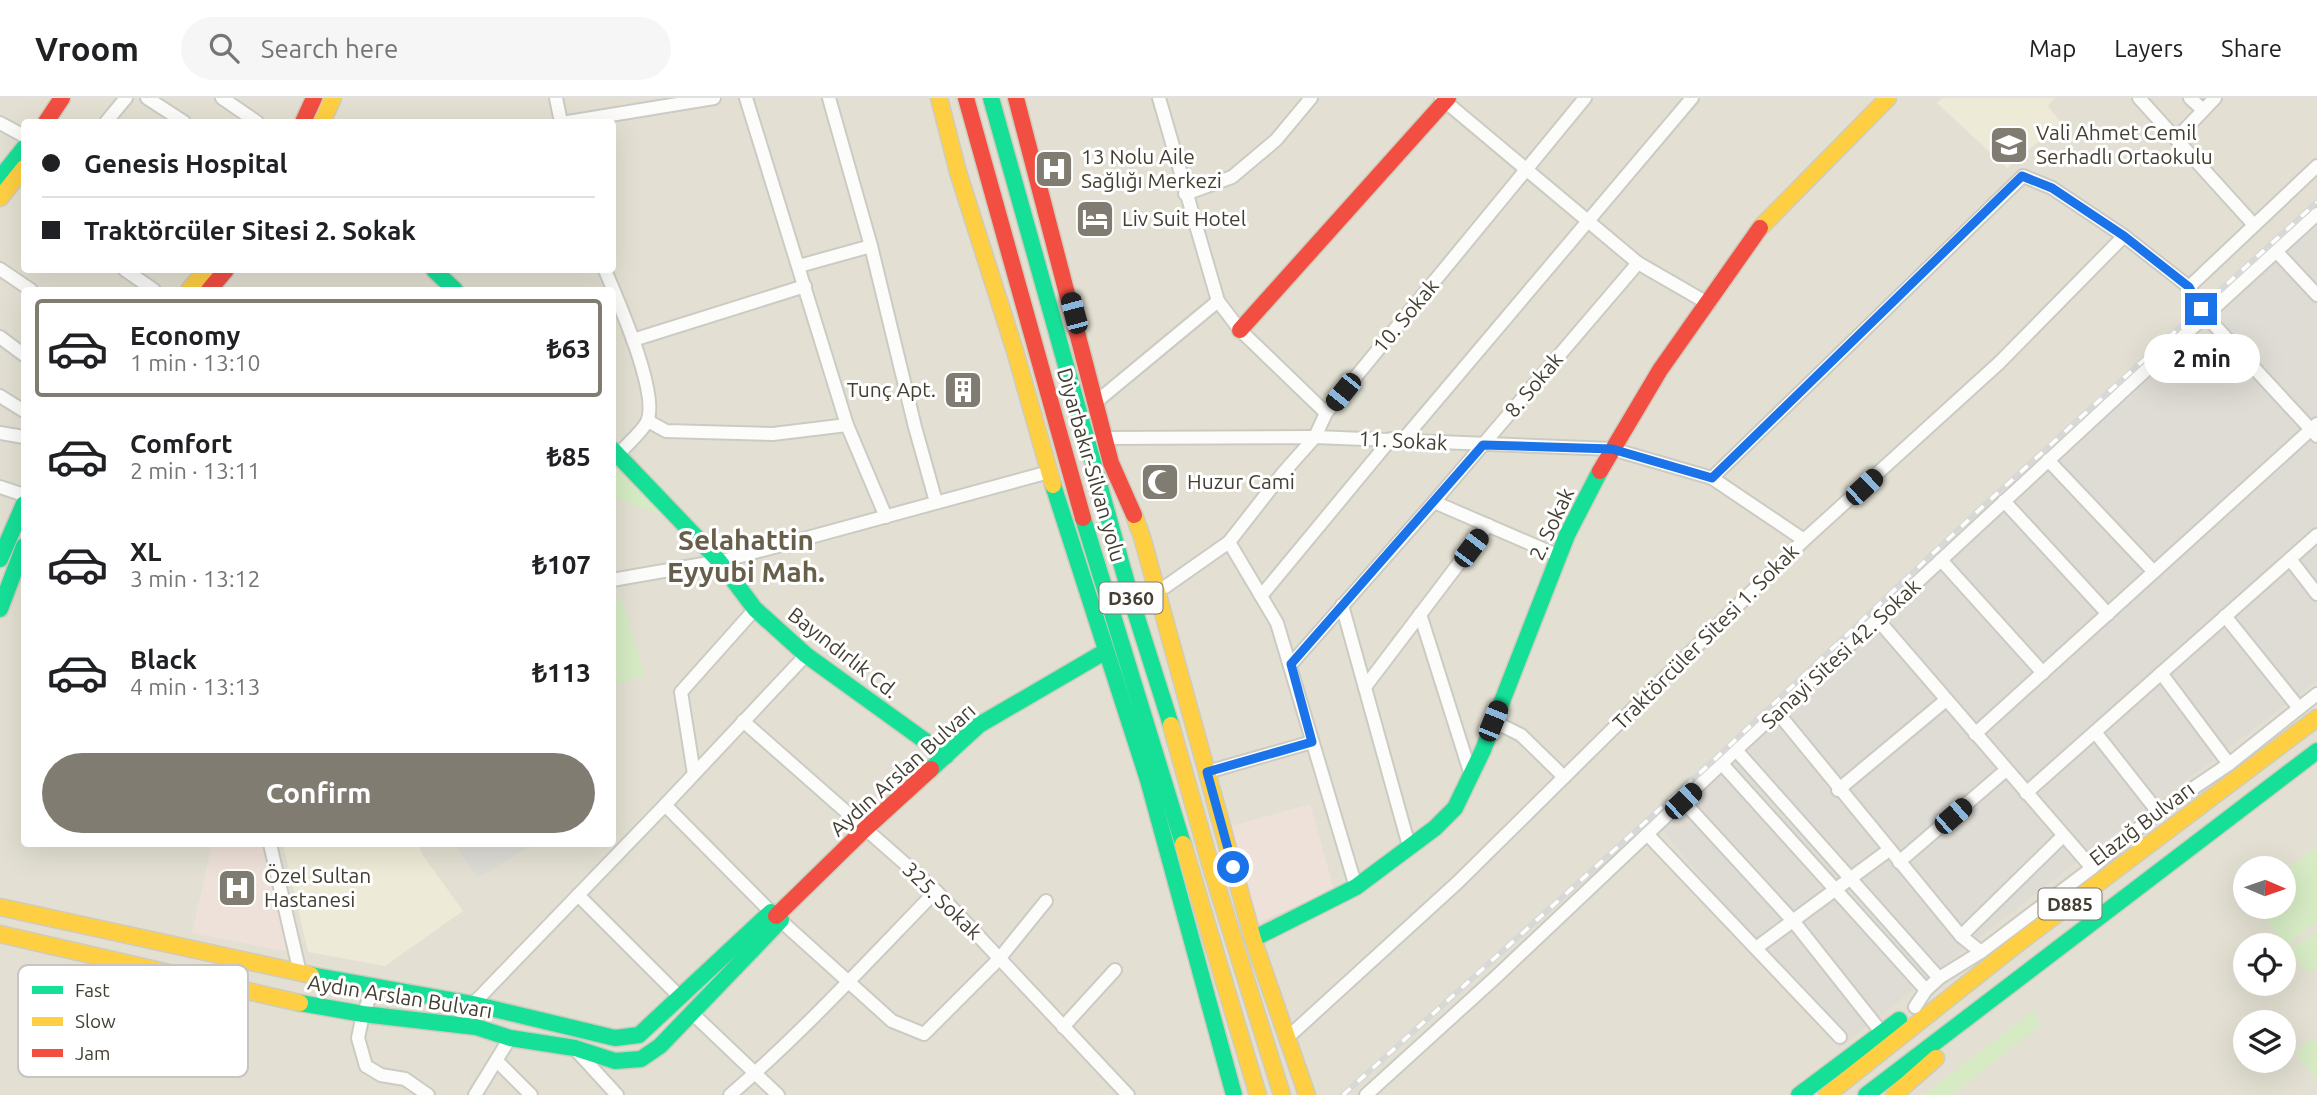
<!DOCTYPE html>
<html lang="en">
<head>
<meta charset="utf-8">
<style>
  :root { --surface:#fff; --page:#f6f6f6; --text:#202124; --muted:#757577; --line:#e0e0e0; --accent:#807c71 }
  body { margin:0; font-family:Ubuntu,sans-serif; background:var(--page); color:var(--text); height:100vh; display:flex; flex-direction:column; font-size:26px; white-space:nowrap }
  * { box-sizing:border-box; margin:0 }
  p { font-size:23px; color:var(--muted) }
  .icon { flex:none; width:38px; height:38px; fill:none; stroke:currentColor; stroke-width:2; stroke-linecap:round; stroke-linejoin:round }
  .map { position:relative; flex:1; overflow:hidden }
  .drawer { position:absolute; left:21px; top:189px; width:595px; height:560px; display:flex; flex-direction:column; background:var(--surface); border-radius:7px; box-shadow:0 7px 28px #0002 }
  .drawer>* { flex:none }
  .hud { position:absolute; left:21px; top:21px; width:595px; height:154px; border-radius:7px; box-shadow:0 7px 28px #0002; display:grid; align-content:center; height:154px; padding:0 21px; background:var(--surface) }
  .needle { width:46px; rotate:92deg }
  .buttons { position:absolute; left:2233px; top:758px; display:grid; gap:14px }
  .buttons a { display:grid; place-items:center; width:63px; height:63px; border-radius:50%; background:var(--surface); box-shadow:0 7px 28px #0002; font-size:35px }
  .end { position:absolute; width:32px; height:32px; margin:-16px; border:9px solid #1a73e8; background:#fff; box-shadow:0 0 0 4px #fff }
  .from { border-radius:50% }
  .bubble { position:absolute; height:49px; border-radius:24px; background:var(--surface); box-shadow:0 7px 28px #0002; font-size:23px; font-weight:700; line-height:49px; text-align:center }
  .car { position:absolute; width:21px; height:42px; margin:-21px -10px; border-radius:9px; box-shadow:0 0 5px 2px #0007; background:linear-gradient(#222 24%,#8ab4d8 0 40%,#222 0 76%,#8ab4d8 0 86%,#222 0) }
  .hud b { display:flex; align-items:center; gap:24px; height:66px; font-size:26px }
  .hud b+b { border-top:2px solid var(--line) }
  .hud i { width:18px; height:18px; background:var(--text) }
  ul { padding:12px 0 0; list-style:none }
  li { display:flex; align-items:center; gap:21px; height:98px; margin:0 14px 10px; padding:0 7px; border:4px solid transparent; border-radius:7px }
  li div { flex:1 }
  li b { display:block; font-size:26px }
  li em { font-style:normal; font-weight:700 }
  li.current { border-color:var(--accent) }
  li>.icon { width:63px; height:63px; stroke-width:1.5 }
  .button { display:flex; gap:14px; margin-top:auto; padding:14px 21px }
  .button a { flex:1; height:80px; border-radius:42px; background:var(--accent); color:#fff; font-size:28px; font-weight:700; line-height:80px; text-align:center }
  header { display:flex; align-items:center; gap:42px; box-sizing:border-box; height:98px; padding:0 35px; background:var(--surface); border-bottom:2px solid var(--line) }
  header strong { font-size:33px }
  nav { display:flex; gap:38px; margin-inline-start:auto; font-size:24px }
  .search { width:490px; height:63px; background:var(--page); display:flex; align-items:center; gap:18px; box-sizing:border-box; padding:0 24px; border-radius:38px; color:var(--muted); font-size:26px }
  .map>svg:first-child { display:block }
</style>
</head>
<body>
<header>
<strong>Vroom</strong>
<div class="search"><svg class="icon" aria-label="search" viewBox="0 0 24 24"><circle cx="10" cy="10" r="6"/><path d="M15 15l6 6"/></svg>Search here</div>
<nav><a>Map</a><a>Layers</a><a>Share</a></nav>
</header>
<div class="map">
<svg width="2317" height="997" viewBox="0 0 2317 997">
  <rect width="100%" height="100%" fill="#eeede6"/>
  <path fill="#e3e0d3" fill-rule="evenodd" d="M0 0H2317V997H0ZM24 24H612V172H24ZM24 192H612V746H24ZM2245 770H2284V808H2245ZM2245 847H2284V886H2245ZM2245 924H2284V962H2245Z"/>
  <polygon fill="#dedcd4" points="2317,124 2317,583 2052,783 1839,950 1662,731 2084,334"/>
  <g fill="#edead7">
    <polygon points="1942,0 2055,0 2048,8 2061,25 2007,70 1937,5"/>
    <polygon points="283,746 418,746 422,756 463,813 385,868 308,854"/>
  </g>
  <g fill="#eee1d9">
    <polygon points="1310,706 1334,792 1256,825 1225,730"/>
    <polygon points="212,746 262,746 288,854 192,835"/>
  </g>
  <g fill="#d6ebc4">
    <polygon points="612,367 613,367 663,417 613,400"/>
    <polygon points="618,500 624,506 644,578 613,587 613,501"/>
    <polygon points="2317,747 2317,823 2286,848 2260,814 2267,809 2284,808 2284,774"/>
    <polygon points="2317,833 2317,869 2308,876 2290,852"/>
    <polygon points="2034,912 2040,927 1952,997 1923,997"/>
    <polygon points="2312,940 2317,946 2317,982 2295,956"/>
  </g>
  <polygon fill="#dddcd6" points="455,746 534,746 478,780"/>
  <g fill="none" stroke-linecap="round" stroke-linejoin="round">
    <g stroke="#cccbc3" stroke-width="16">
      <g id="street">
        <polyline points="147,0 184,24"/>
        <polyline points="222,0 257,24"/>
        <polyline points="556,0 561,24"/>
        <polyline points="746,0 847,327 886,419"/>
        <polyline points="829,0 871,148 915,329 936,404"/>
        <polyline points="1159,0 1218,203 1240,232 1326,315"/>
        <polyline points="1441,0 1638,165 1709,206"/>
        <polyline points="2139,0 2254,127"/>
        <polyline points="2190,0 2203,12"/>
        <polyline points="106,24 126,0"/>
        <polyline points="568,24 714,0"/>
        <polyline points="0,25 24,38"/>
        <polyline points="2176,41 2215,0"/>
        <polyline points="1185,96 1232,79 1276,42 1311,0"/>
        <polyline points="2276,153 2317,197"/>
        <polyline points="799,168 871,148"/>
        <polyline points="0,171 31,192"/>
        <polyline points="125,172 154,192"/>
        <path d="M605 172C617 201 660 296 647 324 641 335 626 347 618 357"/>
        <polyline points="2189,189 2317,68"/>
        <polyline points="0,239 24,257"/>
        <polyline points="633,242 805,188"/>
        <polyline points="0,298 24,313"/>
        <polyline points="1096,304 1218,203"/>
        <polyline points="648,323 666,333 773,336 847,327"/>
        <polyline points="0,335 24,339"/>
        <polyline points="1104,340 1315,339 1612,351 1712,380 1804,442"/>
        <polyline points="1403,342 1692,0"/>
        <polyline points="2048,362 2154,474"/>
        <polyline points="1712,380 2023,78 2052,90 2124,138 2189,189 2206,218 2317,338"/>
        <polyline points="0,389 24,397"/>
        <polyline points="2004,403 2108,516"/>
        <polyline points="1434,404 1559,458"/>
        <polyline points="1229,444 1277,525 1356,789"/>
        <polyline points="2290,461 2317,496"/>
        <polyline points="1941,462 2043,575"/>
        <polyline points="612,482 726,462 1049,374"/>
        <polyline points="1165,489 1229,444 1283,375 1315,339 1326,315 1585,0"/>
        <polyline points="1261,498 1391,341"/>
        <polyline points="1342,507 1409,748"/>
        <polyline points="1420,516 1471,677"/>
        <polyline points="2225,518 2299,610"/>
        <polyline points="1878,522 2092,770"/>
        <polyline points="1291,566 1434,404 1638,165"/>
        <polyline points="2161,575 2229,666"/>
        <polyline points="1365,589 1488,427"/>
        <polyline points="1778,615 1961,838 1981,854"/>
        <polyline points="743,623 936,793 1128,997"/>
        <polyline points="1493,623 1521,637 1564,679"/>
        <polyline points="2095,634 2158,714"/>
        <polyline points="1975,636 2317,326"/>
        <polyline points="1736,652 1939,880"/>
        <polyline points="1722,666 1926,892"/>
        <polyline points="1207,674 1312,644"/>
        <polyline points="694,676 681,594 755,511"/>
        <polyline points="1838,692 1946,602"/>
        <polyline points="2026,695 2317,437"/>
        <polyline points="1683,703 1794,824 1882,935"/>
        <polyline points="665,707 771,814 892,923 924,936 999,861 1046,803"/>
        <polyline points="1648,737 1840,939"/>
        <polyline points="270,746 300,875"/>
        <polyline points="1899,764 2006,672"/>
        <polyline points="578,797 681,900"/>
        <polyline points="1961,838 2063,738"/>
        <polyline points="1756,850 1889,752"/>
        <polyline points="374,889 363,916 358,940 366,968 381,977 405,981 428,997"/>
        <polyline points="1915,909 1926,892 1939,880 1981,854 2092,770 2158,714 2229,666 2317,596"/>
        <polyline points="693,916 778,997"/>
        <polyline points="459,927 473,906 665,707 806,557"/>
        <polyline points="1063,929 1115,872"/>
        <polyline points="1287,940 1458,784 1804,442 1999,265 2124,138"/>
        <polyline points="575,951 617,997"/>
        <polyline points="497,963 531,997"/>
        <polyline points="475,997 510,940"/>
        <path d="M730 997C803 934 869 862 936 793"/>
        <polyline points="1366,997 1497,878 1736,652 2132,285 2317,116"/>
      </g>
    </g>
    <g stroke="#ceccbc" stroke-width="19">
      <g id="fast">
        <polyline points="991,0 1133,507 1171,627"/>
        <polyline points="0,80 24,50"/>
        <polyline points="434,172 455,192"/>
        <polyline points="612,351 719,463 755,511 806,557 946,658"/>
        <polyline points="1053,387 1148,682 1234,997"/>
        <polyline points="1083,420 1183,746"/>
        <polyline points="0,461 24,406"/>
        <polyline points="0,511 24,448"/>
        <polyline points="931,671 979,627 1106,553"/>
        <polyline points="1253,841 1356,789 1435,730 1455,710 1483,652 1567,437 1600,373"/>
        <polyline points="311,877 473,906 615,940 639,937 771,814"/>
        <polyline points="300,905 363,916 476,929 510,940 575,950 615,963 641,961 660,948 781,822"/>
        <polyline points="1799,997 1899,922"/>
        <polyline points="1866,997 2317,653"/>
      </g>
    </g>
    <g stroke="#ceccbc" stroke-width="19">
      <g id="slow">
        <polyline points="939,0 958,74 1015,253 1053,387"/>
        <polyline points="322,24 333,0"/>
        <polyline points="0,100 24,70"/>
        <polyline points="1760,130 1888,0"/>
        <polyline points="189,192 206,172"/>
        <polyline points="1134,417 1142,439 1253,841 1307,997"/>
        <polyline points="1171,627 1211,769 1282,997"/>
        <polyline points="1183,746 1258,997"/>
        <polyline points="0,809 311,877"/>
        <polyline points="0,836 300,905"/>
        <polyline points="1827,997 2016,847 2317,620"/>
        <polyline points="1894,997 1936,960"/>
      </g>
    </g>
    <g stroke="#ceccbc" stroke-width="19">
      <g id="jam">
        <polyline points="966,0 1083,420"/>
        <polyline points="1016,0 1111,365 1134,417"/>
        <polyline points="46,24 62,0"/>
        <polyline points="303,24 314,0"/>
        <polyline points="209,192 226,172"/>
        <polyline points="1240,232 1448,0"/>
        <polyline points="1600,373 1660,272 1760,130"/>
        <polyline points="776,818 864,732 931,671"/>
      </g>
    </g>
    <use href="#street" stroke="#fcfcfb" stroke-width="12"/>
    <use href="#fast" stroke="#16e098" stroke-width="16"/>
    <use href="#slow" stroke="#ffcf43" stroke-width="16"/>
    <use href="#jam" stroke="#f24e42" stroke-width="16"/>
    <g stroke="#d8d8d7" stroke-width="6">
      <polyline id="rail" points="1343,997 1713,663 1978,413 2317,104"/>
    </g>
    <use href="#rail" stroke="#fff" stroke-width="3.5" stroke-dasharray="10" stroke-linecap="butt"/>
  </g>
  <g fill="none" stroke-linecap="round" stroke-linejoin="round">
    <polyline stroke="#1a73e8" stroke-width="9" points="1233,769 1207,674 1312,644 1291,566 1483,347 1612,351 1712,380 2022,78 2052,90 2124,138 2189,189 2201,211"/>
  </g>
  <defs>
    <g id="school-square" transform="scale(2.0125)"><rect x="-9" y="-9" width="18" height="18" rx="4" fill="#807c71" stroke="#fff"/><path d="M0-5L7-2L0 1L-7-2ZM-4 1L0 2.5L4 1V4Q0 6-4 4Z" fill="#fff"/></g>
    <g id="hospital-square" transform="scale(2.0125)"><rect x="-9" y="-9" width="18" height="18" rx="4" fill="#807c71" stroke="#fff"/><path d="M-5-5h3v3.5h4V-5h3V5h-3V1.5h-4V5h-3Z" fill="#fff"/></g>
    <g id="hotel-square" transform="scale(2.0125)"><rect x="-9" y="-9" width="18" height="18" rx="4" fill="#807c71" stroke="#fff"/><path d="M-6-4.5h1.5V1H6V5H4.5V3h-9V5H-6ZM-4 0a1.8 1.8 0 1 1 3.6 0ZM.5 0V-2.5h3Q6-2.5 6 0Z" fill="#fff"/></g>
    <g id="building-square" transform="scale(2.0125)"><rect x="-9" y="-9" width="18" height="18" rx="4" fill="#807c71" stroke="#fff"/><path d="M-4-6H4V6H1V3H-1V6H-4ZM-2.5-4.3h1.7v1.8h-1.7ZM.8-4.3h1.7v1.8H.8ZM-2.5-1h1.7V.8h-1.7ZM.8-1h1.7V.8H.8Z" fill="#fff"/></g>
    <g id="mosque-square" transform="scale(2.0125)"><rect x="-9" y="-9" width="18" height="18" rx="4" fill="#807c71" stroke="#fff"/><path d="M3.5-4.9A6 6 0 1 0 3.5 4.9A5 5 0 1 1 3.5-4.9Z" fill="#fff"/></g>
  </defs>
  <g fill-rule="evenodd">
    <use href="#school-square" x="2009" y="47"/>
    <use href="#hospital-square" x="1054" y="71"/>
    <use href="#hotel-square" x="1095" y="121"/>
    <use href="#building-square" x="963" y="292"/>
    <use href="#mosque-square" x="1160" y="384"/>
    <use href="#hospital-square" x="237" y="790"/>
  </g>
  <g text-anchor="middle" stroke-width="6" stroke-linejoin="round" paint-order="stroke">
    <g fill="#fff" stroke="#7c7970" stroke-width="2">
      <rect x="1099.5" y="484.5" width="63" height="31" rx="5"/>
      <rect x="2038.5" y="790.5" width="63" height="31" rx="5"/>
    </g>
    <g font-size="19" font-weight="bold" fill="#443f32">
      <text x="1131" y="507">D360</text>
      <text x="2070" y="813">D885</text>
    </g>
    <g font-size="21" fill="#443f32" stroke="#fff" text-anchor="start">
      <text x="2036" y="42">Vali Ahmet Cemil<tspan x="2036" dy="24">Serhadlı Ortaokulu</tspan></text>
      <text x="1081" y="66">13 Nolu Aile<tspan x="1081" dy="24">Sağlığı Merkezi</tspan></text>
      <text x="1122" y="128">Liv Suit Hotel</text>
      <text x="936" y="299" text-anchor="end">Tunç Apt.</text>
      <text x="1187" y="391">Huzur Cami</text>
      <text x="264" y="785">Özel Sultan<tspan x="264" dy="24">Hastanesi</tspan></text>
    </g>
    <g font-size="21" fill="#443f32" stroke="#fff">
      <text transform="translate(1406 218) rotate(-50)" y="7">10. Sokak</text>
      <text transform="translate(1534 287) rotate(-50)" y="7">8. Sokak</text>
      <text transform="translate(1403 343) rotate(3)" y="7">11. Sokak</text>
      <text transform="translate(1091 367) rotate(74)" y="7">Diyarbakır-Silvan yolu</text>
      <text transform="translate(1552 426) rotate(-65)" y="7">2. Sokak</text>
      <text transform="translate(1706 539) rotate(-45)" y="7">Traktörcüler Sitesi 1. Sokak</text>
      <text transform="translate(843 555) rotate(38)" y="7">Bayındırlık Cd.</text>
      <text transform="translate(1841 556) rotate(-43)" y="7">Sanayi Sitesi 42. Sokak</text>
      <text transform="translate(903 672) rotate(-42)" y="7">Aydın Arslan Bulvarı</text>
      <text transform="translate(2142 726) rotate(-37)" y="7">Elazığ Bulvarı</text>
      <text transform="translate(942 803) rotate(44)" y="7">325. Sokak</text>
      <text transform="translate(400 899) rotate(9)" y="7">Aydın Arslan Bulvarı</text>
    </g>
    <g font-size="28" font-weight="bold" fill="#675f49" stroke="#fff">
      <text x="746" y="452">Selahattin<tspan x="746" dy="32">Eyyubi Mah.</tspan></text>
    </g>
  </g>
  <rect x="18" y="867" width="230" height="112" rx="10" fill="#fff" stroke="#c7c5c2" stroke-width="2"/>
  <rect x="32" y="888" width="31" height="8" fill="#16e098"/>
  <rect x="32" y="919" width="31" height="9" fill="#ffcf43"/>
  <rect x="32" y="951" width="31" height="8" fill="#f24e42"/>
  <g font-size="19" fill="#443f32">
    <text x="75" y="899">Fast</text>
    <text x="75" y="930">Slow</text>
    <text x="75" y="962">Jam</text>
  </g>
</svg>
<div class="buttons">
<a><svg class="needle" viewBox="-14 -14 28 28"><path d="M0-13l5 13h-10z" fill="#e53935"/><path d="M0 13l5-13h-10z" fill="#757577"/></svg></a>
<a><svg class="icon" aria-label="locate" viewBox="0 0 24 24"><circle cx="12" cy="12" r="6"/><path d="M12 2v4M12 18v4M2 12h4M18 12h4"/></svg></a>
<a><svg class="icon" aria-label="layers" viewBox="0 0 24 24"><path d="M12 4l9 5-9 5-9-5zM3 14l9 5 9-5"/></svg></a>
</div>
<i class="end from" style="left:1233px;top:769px"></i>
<i class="end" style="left:2201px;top:211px"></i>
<div class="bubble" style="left:2144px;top:236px;width:116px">2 min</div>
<i class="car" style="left:1074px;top:215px;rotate:345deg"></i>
<i class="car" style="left:1343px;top:294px;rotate:219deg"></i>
<i class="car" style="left:1864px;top:389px;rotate:47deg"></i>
<i class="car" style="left:1471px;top:450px;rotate:37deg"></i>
<i class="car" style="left:1493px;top:623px;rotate:22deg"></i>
<i class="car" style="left:1683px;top:703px;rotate:47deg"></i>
<i class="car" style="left:1953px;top:718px;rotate:49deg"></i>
<div class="hud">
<b><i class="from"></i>Genesis Hospital</b>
<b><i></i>Traktörcüler Sitesi 2. Sokak</b>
</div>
<section class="drawer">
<ul>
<li class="current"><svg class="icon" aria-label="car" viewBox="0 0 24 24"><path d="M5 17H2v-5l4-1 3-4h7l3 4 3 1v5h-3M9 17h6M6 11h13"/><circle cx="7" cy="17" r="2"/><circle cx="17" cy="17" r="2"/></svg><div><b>Economy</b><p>1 min · 13:10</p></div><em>₺63</em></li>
<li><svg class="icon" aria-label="car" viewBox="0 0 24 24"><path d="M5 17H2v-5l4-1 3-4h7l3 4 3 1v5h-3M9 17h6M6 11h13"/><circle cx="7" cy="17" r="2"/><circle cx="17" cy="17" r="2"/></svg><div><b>Comfort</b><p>2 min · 13:11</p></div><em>₺85</em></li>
<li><svg class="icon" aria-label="car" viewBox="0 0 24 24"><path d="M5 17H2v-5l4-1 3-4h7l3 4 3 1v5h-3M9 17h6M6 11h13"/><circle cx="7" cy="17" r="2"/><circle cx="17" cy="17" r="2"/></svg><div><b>XL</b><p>3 min · 13:12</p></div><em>₺107</em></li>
<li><svg class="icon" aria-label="car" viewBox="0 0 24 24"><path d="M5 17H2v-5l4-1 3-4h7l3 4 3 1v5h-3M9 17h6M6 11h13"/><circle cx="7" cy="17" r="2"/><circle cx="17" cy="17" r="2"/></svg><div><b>Black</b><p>4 min · 13:13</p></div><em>₺113</em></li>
</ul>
<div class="button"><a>Confirm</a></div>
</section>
</div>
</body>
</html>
